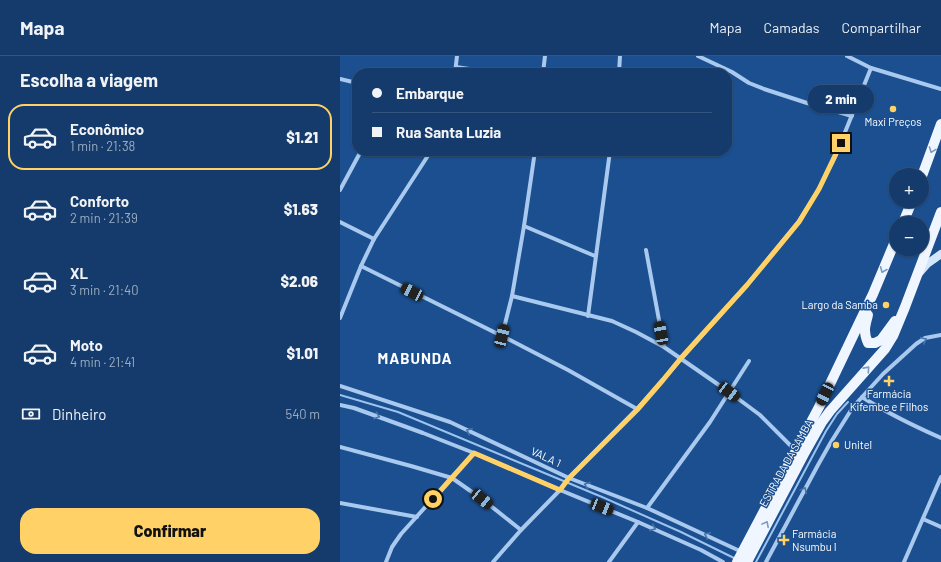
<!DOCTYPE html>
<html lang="pt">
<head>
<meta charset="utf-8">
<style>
  :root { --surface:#143b6b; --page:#214673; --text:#f1f3f6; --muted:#9dadc1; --line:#33557e; --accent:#ffd166 }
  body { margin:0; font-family:Barlow,sans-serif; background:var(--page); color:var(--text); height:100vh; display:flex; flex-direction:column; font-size:15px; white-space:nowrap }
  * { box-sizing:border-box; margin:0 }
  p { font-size:13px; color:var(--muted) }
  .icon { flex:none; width:22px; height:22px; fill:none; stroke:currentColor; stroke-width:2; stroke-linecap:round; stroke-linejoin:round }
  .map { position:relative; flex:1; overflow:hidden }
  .sheet { display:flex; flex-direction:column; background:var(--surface); width:340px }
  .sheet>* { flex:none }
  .top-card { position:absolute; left:12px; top:12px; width:380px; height:88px; border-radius:16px; box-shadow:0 1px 3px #0004,0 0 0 1px var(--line); display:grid; align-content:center; height:88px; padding:0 20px; background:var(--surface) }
  .tools { position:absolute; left:549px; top:112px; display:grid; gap:8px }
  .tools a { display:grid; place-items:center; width:40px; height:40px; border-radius:50%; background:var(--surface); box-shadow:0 1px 3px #0004,0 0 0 1px var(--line); font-size:20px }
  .end { position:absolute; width:18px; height:18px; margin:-9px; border:5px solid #ffd166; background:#111; box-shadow:0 0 0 2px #111 }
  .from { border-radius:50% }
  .bubble { position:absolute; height:28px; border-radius:14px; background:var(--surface); box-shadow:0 1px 3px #0004,0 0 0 1px var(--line); font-size:13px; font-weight:800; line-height:28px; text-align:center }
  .car { position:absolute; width:12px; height:24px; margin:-12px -6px; border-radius:5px; box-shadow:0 0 3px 1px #0007; background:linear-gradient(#222 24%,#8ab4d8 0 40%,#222 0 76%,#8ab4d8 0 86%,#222 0) }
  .top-card b { display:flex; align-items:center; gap:14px; height:38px; font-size:15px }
  .top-card b+b { border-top:1px solid var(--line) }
  .top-card i { width:10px; height:10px; background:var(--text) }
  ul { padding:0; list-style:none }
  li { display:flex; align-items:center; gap:12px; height:66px; margin:0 8px 6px; padding:0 12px; border:2px solid transparent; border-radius:16px }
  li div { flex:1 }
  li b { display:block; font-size:15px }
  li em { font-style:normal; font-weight:800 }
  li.current { border-color:var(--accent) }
  li>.icon { width:36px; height:36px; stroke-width:1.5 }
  h2 { padding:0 20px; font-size:18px; line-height:48px }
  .pay { display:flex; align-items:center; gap:10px; height:44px; padding:0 20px; font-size:15px }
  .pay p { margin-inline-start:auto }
  .cta { display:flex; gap:8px; margin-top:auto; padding:8px 20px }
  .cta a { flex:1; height:46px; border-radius:16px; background:var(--accent); color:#111; font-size:16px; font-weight:800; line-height:46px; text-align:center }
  header { display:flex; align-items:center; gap:24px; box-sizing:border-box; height:56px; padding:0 20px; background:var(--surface); border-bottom:1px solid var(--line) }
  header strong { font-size:19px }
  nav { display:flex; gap:22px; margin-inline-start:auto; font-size:14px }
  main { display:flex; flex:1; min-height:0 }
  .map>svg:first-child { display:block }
</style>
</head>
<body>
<header>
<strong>Mapa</strong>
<nav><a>Mapa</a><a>Camadas</a><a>Compartilhar</a></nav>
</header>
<main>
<section class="sheet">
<h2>Escolha a viagem</h2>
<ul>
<li class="current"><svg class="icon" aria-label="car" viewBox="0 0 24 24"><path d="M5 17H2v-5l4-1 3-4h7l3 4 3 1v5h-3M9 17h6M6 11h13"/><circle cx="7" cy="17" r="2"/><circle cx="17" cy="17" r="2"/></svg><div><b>Econômico</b><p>1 min · 21:38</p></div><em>$1.21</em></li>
<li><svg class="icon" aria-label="car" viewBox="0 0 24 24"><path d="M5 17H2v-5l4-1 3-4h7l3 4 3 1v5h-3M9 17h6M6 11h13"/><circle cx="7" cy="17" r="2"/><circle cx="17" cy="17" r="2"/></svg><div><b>Conforto</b><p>2 min · 21:39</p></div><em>$1.63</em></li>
<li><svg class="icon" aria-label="car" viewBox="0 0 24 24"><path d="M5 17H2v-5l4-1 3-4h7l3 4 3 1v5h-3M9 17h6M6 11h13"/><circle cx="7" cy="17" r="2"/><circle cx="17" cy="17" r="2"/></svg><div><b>XL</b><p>3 min · 21:40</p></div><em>$2.06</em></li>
<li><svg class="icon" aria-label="car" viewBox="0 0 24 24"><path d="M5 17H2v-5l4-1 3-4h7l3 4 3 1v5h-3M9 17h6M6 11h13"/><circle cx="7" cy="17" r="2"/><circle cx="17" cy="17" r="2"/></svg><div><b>Moto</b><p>4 min · 21:41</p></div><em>$1.01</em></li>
</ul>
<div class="pay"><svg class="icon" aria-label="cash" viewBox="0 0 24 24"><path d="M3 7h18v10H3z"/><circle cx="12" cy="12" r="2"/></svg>Dinheiro<p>540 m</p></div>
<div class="cta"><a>Confirmar</a></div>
</section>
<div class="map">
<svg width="601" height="506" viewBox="0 0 601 506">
  <rect width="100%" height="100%" fill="#1b4f8f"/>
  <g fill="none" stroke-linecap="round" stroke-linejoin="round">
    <g stroke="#9cc4f0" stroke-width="2">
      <polyline points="0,339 58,356 262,441 341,476 394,502"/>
      <polyline points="416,506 486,375 497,358 508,346"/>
    </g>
    <g stroke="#a9c9ee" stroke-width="4">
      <polyline points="358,0 392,16 409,27 424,33 467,47 512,60"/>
      <polyline points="507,0 531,12 601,33"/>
      <polyline points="116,11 156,17"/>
      <polyline points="115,17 117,0"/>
      <polyline points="203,17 205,0"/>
      <polyline points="279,17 280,0"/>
      <polyline points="0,23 17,27"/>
      <polyline points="0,134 21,95"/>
      <polyline points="0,166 34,183"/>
      <polyline points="184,170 255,200"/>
      <polyline points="306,194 324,291"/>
      <polyline points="21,210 172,285 228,314 297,353"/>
      <polyline points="172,240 272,265 296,276 324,291 389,336 420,359 455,394"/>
      <polyline points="248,260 270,95"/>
      <polyline points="0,262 21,210 34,183 91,95"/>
      <polyline points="162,280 172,240 184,170 195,95"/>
      <polyline points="0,330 110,366 229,422 307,452 402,496"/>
      <path d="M522 341C547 357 574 370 601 382"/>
      <polyline points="0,349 14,352 83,377 134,397 220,434 298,466 361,494 383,506"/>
      <polyline points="0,391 71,410 112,422 142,443 181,474"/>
      <polyline points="0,447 77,461"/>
      <polyline points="307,452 370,366 409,305"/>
      <polyline points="583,463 601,471"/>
      <polyline points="46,506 52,491 61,478 134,397"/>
      <polyline points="153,506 181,474 220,434 229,422 297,353 323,324 341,303 407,229 459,165 479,133 495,101 531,12"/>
      <polyline points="269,506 298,466"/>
      <polyline points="426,506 478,409 491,386 513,351 543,318 576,288 585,282 601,279"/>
      <polyline points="564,506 601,421"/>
    </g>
    <polyline stroke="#d6e6fa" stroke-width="8" points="580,216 587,208 601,198"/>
    <g stroke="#f0f6ff" stroke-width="10">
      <polyline points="582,120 601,68"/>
      <polyline points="563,167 572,145"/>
      <path d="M528 259C525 270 523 276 528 287H535L541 284 555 265"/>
      <polyline points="397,506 479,351 533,238 556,183"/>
      <polyline points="407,506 465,396 482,366 490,355 537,302 545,293 553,280 565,251 601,156"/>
    </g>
  </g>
  <defs><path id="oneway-chevron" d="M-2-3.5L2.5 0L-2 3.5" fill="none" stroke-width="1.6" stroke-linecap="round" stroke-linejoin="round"/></defs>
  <g stroke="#7b9ac1">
    <use href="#oneway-chevron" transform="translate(592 94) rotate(110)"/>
    <use href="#oneway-chevron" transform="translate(543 214) rotate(113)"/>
    <use href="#oneway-chevron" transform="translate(527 313) rotate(-48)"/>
    <use href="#oneway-chevron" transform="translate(426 468) rotate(-62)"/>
  </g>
  <g stroke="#4674ac">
    <use href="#oneway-chevron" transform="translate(584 284) rotate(-25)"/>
    <use href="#oneway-chevron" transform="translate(37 360) rotate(19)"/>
    <use href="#oneway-chevron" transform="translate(129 375) rotate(-155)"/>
    <use href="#oneway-chevron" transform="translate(247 429) rotate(-159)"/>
    <use href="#oneway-chevron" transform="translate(464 434) rotate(-62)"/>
    <use href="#oneway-chevron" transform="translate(313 472) rotate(24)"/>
    <use href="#oneway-chevron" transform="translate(367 479) rotate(-155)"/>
  </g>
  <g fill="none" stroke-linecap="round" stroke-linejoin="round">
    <polyline stroke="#ffd166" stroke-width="5" points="93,443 134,397 220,434 229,422 297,354 323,324 341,302 407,229 459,166 479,133 501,87"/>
  </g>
  <g fill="#ffd166" stroke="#1b4f8f" stroke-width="1.5">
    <circle cx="553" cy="53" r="4"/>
    <circle cx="546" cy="249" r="4"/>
    <path d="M547 319h4v4h4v4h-4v4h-4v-4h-4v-4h4z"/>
    <circle cx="496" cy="389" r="4"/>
    <path d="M442 478h4v4h4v4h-4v4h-4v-4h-4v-4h4z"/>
  </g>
  <g text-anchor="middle" stroke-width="3" stroke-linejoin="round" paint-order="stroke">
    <g font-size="11" fill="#fff" stroke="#1b4f8f">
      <text x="553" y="70">Maxi Preços</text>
      <text x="538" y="253" text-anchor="end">Largo da Samba</text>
      <text x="549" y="342">Farmácia<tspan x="549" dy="13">Kifembe e Filhos</tspan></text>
      <text x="504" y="393" text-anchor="start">Unitel</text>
      <text x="452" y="482" text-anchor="start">Farmácia<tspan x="452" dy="13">Nsumbu I</tspan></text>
    </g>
    <g font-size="11" fill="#fff" stroke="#1b4f8f">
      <text transform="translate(206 401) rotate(25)" y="4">VALA 1</text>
      <text transform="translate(446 407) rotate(-61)" y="4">ESTRADA DA SAMBA</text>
    </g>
    <g font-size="15" font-weight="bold" letter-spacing="1" fill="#fff" stroke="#1b4f8f">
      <text x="75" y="308">MABUNDA</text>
    </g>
  </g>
</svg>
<div class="tools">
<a>+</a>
<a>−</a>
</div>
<i class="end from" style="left:93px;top:443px"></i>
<i class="end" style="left:501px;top:87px"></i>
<div class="bubble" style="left:468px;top:29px;width:66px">2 min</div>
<i class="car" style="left:72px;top:236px;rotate:297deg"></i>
<i class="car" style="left:321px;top:277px;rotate:349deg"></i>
<i class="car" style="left:162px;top:280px;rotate:14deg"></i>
<i class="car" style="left:389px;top:336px;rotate:127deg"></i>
<i class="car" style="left:485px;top:338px;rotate:206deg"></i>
<i class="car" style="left:142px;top:443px;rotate:129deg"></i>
<i class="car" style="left:262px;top:451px;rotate:112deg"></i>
<div class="top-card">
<b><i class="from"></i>Embarque</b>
<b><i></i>Rua Santa Luzia</b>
</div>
</div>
</main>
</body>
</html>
